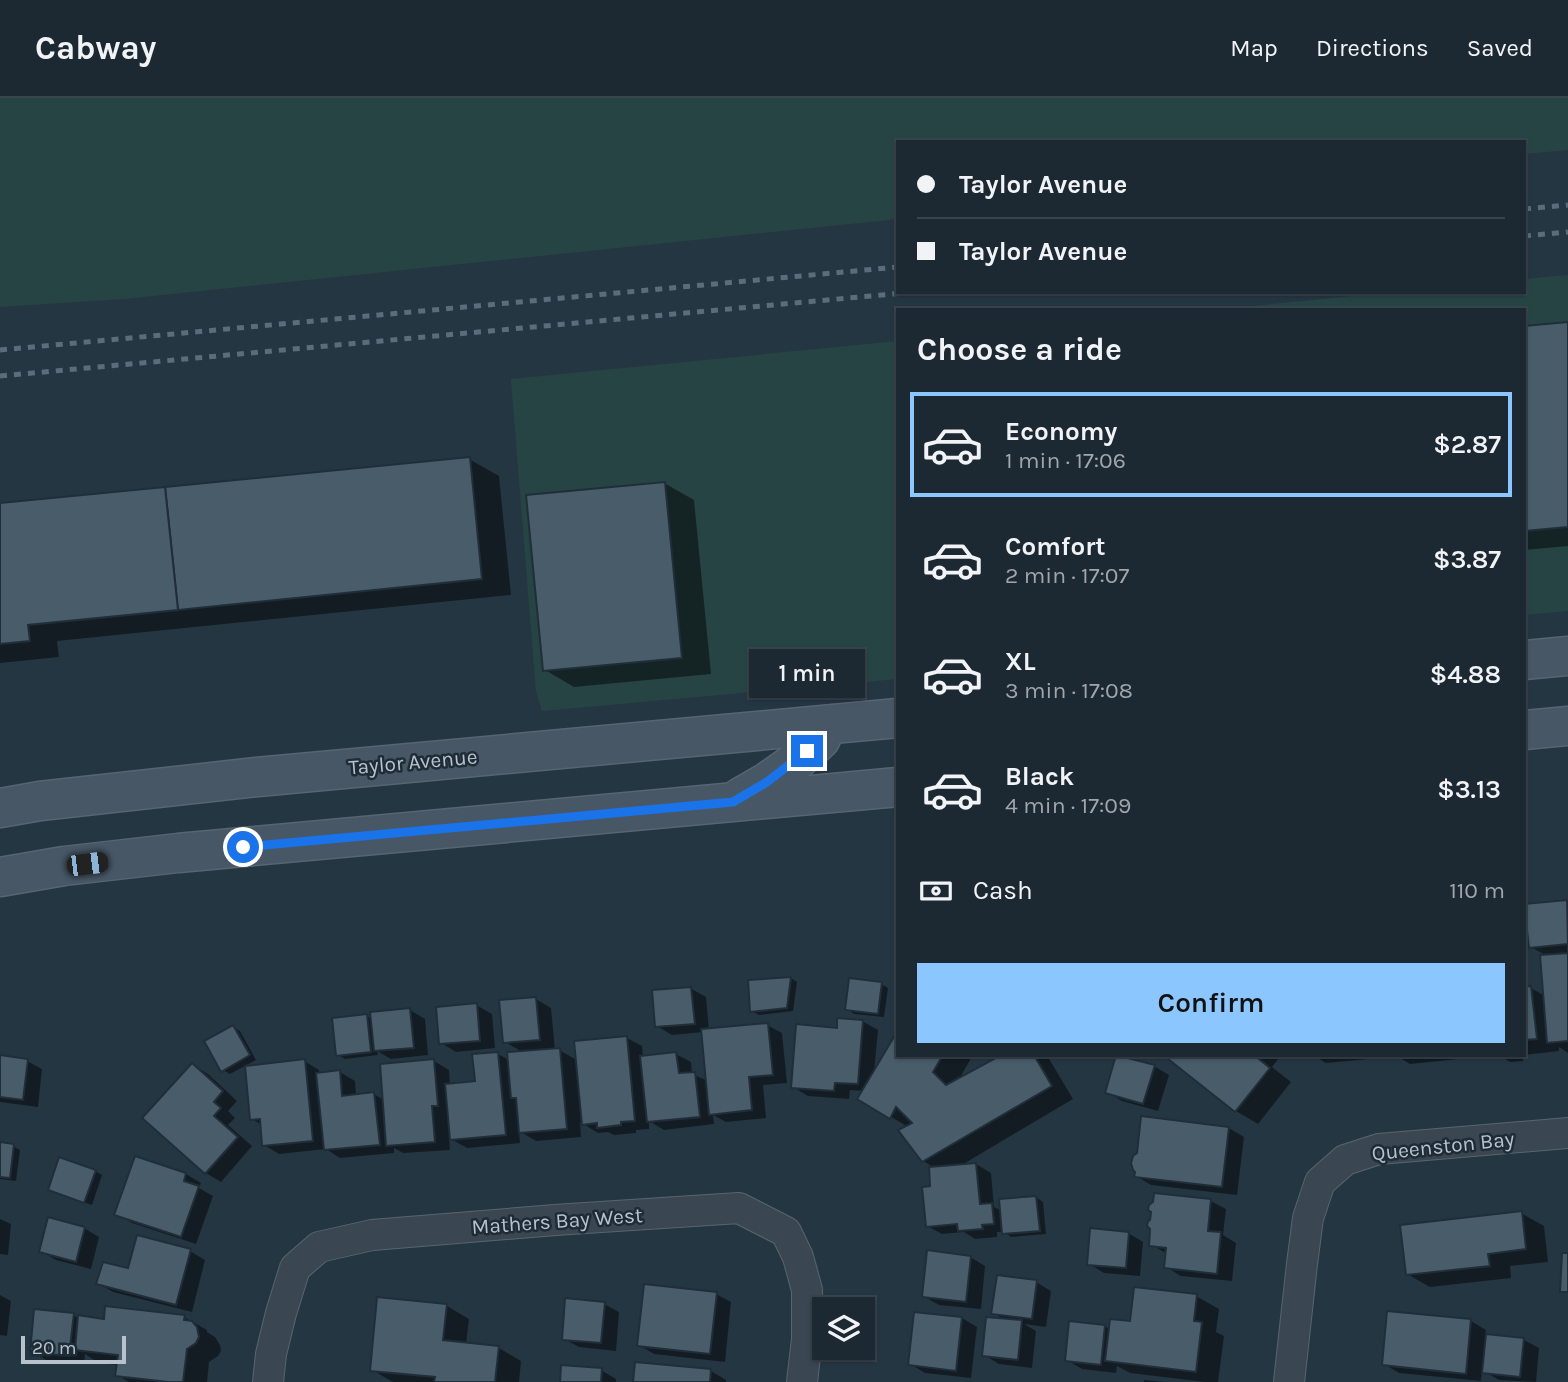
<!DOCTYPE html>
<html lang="en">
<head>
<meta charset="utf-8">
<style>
  :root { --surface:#1c2832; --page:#25303a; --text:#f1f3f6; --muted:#a0a6ac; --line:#3a444d; --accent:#8bc6fe }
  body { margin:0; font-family:Karla,sans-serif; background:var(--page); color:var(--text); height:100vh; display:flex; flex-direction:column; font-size:26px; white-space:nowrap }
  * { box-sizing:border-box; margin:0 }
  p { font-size:23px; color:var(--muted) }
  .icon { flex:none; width:38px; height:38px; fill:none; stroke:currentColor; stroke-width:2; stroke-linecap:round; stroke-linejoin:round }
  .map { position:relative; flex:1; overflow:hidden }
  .details { position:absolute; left:896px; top:210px; width:630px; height:749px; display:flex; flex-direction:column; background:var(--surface); border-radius:0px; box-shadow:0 2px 5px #0004,0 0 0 2px var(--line) }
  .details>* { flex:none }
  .top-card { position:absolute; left:896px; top:42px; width:630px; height:154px; border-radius:0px; box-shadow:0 2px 5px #0004,0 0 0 2px var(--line); display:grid; align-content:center; height:154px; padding:0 21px; background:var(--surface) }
  .controls { position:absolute; left:812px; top:1199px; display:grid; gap:14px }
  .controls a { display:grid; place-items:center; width:63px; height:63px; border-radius:0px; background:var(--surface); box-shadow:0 2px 5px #0004,0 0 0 2px var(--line); font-size:35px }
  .scale { position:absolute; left:21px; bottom:18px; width:105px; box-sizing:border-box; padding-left:7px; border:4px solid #b7c2cd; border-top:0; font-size:19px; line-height:24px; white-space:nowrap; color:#b7c2cd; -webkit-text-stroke:5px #1e2c38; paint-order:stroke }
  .end { position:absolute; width:32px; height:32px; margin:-16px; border:9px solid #1a73e8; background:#fff; box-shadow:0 0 0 4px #fff }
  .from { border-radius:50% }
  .bubble { position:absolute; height:49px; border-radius:0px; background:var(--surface); box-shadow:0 2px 5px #0004,0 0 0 2px var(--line); font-size:23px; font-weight:600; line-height:49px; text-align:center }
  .car { position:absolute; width:21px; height:42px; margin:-21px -10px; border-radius:9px; box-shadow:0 0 5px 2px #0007; background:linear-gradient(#222 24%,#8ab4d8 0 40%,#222 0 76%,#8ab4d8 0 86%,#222 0) }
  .top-card b { display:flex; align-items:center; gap:24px; height:66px; font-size:26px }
  .top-card b+b { border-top:2px solid var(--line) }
  .top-card i { width:18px; height:18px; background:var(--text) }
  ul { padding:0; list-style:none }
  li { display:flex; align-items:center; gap:21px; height:105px; margin:0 14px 10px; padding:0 7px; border:4px solid transparent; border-radius:0px }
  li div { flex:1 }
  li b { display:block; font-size:26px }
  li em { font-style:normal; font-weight:600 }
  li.on { border-color:var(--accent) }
  li>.icon { width:63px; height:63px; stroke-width:1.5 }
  h2 { padding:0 21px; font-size:32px; line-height:84px }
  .pay { display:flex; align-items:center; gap:18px; height:77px; padding:0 21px; font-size:26px }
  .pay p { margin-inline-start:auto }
  .button { display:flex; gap:14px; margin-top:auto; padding:14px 21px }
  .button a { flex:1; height:80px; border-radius:0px; background:var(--accent); color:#111; font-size:28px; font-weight:600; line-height:80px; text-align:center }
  header { display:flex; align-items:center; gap:42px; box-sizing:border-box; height:98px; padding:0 35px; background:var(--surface); border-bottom:2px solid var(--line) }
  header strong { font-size:33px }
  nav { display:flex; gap:38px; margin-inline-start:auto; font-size:24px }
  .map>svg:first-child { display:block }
</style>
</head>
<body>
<header>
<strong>Cabway</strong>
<nav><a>Map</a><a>Directions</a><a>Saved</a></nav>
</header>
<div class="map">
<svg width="1568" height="1284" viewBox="0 0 1568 1284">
  <rect width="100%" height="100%" fill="#253643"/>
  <g fill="#274444">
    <polygon points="0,0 1568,0 1568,52 1524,56 1524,44 898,44 898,121 124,201 0,209"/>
    <polygon points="1568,177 1568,513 1524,517 1524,212 1214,212 1391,194 1524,194 1524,181"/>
    <polygon points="898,243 898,581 542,613 536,593 511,281"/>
  </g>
  <g fill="#0007">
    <polygon points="1568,226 1568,448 1524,452 1524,230"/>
    <polygon points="469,361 499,378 511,497 57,543 59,559 0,565 0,407"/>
    <polygon points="664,385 694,402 711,576 574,589 545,572"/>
    <polygon points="1567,804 1568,955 1559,949 1559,953 1524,957 1524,891 1531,890 1545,898 1547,858 1531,849"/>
    <polygon points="791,880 797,884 793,913 759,917 752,913"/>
    <polygon points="881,886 888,890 884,919 854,916 847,911"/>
    <polygon points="690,890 706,899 709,932 767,927 782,935 787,985 763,987 766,1020 726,1024 713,1017 714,1026 664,1032 649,1023 649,1031 636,1032 636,1035 614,1037 608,1034 598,1035 580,1024 581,1039 536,1043 519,1033 520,1045 467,1050 449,1040 450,1052 403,1055 394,1050 394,1055 340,1060 326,1051 279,1056 264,1047 262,1027 252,1021 304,963 319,972 320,976 340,974 355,983 356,998 374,996 384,1002 434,963 449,972 450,987 477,985 498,956 509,962 524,955 505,944 536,901 551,910 555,952 559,952 577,962 627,940 642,948 643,959 676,956 691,964 692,976 708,983 703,934 672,937 657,928"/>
    <polygon points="476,907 492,916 495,950 456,954 441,945"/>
    <polygon points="410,912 425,921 428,957 391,961 377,953 378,957 345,961 338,957 367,918 373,921"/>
    <polygon points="862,923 878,932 874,975 898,957 973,957 958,983 1004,957 1046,957 1048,959 1073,1001 960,1068 976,1066 991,1075 994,1109 1002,1113 1036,1099 1043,1104 1046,1136 1011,1139 1004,1134 997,1134 997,1139 975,1141 964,1134 942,1136 927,1128 935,1070 923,1063 908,1029 859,1000 864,993 850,992 849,1001 808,998 793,989 838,931"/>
    <polygon points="233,929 240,933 256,962 230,976 223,972"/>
    <polygon points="1165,957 1281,957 1272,969 1291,984 1258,1026 1236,1013"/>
    <polygon points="1313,957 1389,957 1389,959 1326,965"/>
    <polygon points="1395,957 1478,957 1478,959 1410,966"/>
    <polygon points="1490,957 1522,957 1523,963 1510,964 1502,959 1494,960"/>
    <polygon points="0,959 27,963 42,971 38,1009 0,1004"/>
    <polygon points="193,967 208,976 237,1003 228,1013 235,1020 228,1027 252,1048 221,1084 206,1075 145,1020"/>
    <polygon points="1154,968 1169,977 1158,1013 1122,1003 1107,994"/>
    <polygon points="1229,1030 1244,1039 1237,1097 1151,1087 1136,1078"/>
    <polygon points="0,1046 13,1048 20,1052 16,1083 0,1081"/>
    <polygon points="136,1060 186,1076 201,1085 199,1090 213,1098 196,1146 132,1125 117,1116"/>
    <polygon points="95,1073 102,1077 92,1107 57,1095"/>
    <polygon points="1155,1097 1211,1103 1226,1111 1223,1137 1236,1145 1232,1183 1181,1178 1166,1169 1166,1155 1151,1147"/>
    <polygon points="1521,1115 1544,1128 1548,1164 1510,1168 1511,1180 1430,1189 1407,1176"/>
    <polygon points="0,1121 11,1126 8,1157 0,1156"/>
    <polygon points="84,1130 99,1139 91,1171 56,1162 41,1153"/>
    <polygon points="1128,1135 1143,1144 1140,1178 1104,1175 1089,1166"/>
    <polygon points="190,1153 205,1162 192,1214 113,1194 98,1185"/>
    <polygon points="970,1159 985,1168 981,1211 939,1207 923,1198"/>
    <polygon points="1036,1184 1051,1193 1046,1229 1024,1226 1036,1233 1032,1270 999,1266 984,1257 1007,1223 993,1215"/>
    <polygon points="716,1196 731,1204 725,1264 654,1256 639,1247"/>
    <polygon points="0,1197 11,1203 7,1238 0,1237"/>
    <polygon points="1196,1198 1219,1211 1216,1234 1224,1238 1218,1284 1205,1284 1130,1275 1117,1268 1116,1275 1082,1271 1067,1262 1105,1228 1110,1232"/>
    <polygon points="604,1206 619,1214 616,1253 579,1249 564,1241"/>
    <polygon points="447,1208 469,1221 466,1247 499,1250 521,1263 519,1284 393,1284 372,1272"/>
    <polygon points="73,1217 80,1221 105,1223 184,1219 207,1232 207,1234 215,1239 220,1247 221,1253 218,1258 209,1264 207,1284 129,1284 117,1277 118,1267 99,1265 85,1256 84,1266 46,1262 31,1253"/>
    <polygon points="962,1220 977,1229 971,1280 925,1275 910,1266"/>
    <polygon points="1471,1223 1486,1232 1485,1238 1524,1242 1539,1250 1536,1284 1499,1282 1482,1272 1481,1283 1399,1275 1384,1266"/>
    <polygon points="601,1272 616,1281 616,1284 562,1284"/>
    <polygon points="711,1273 726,1282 726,1284 635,1284"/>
    <polygon points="1144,1282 1165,1284 1144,1284"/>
  </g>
  <g fill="#495c6a" stroke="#202e3a" stroke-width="2">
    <polygon points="1568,224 1568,429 1524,433 1524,228"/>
    <polygon points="470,359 482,481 178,512 165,389"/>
    <polygon points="665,384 682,560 543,573 526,397"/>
    <polygon points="165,389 178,512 28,527 30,543 0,546 0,405"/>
    <polygon points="1567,802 1568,846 1529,850 1524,806"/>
    <polygon points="1568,855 1568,943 1547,945 1540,857"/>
    <polygon points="791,879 787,910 750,914 748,882"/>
    <polygon points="849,880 882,884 878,916 845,912"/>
    <polygon points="1531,888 1537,941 1524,942 1524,889"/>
    <polygon points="691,889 695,926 655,929 652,892"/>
    <polygon points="536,899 540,942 503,945 499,902"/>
    <polygon points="477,905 480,943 439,946 436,909"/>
    <polygon points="410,910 414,950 374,953 370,914"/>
    <polygon points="367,916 371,954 336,958 332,920"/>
    <polygon points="837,920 863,922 858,986 835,985 834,993 791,990 796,926 837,930"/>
    <polygon points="768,925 773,977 749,979 752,1012 709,1017 701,931"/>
    <polygon points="233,927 250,957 221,974 204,943"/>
    <polygon points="898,932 898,957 943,957 933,974 946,987 1001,957 1034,957 1052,988 922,1064 898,1032 912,1025 896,1009 890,1021 857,1001"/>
    <polygon points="627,938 635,1023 621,1024 621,1027 597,1030 597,1025 582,1027 574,943"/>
    <polygon points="560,950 567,1031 519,1035 516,1000 511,1000 507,954"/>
    <polygon points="498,954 506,1037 450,1042 445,986 475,983 472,956"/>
    <polygon points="676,954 679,975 695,974 700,1019 647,1024 640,958"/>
    <polygon points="0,957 28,961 23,1002 0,999"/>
    <polygon points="1116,957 1155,967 1143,1006 1105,995"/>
    <polygon points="1163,957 1254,957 1270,970 1235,1014"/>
    <polygon points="305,961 313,1043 262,1048 260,1021 250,1022 245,968"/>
    <polygon points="434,961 438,1008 432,1008 435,1044 386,1048 380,966"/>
    <polygon points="192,965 223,993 214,1004 221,1010 214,1018 238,1039 205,1076 142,1020"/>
    <polygon points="340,972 342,998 374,994 380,1047 324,1052 316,975"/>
    <polygon points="1141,1018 1229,1029 1222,1089 1134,1079 1135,1074 1133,1072 1131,1065 1133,1058 1137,1055"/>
    <polygon points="0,1044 14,1046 10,1080 0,1079"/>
    <polygon points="135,1058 186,1075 184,1083 199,1088 181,1139 114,1117"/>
    <polygon points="59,1059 96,1072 84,1105 48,1092"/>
    <polygon points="976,1065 980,1106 992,1105 994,1126 982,1127 983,1131 958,1133 957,1126 926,1129 922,1089 930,1088 929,1069"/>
    <polygon points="1154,1095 1211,1101 1208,1133 1221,1134 1217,1176 1164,1170 1166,1150 1149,1148 1150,1131 1147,1128 1148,1123 1150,1122 1151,1114 1148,1112 1149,1107 1153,1104"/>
    <polygon points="1036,1098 1040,1133 1002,1136 999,1101"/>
    <polygon points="1522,1113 1526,1151 1488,1156 1490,1168 1406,1177 1400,1127"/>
    <polygon points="48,1119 85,1129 76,1164 39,1154"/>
    <polygon points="1090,1130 1129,1134 1126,1170 1087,1167"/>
    <polygon points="137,1137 191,1151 176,1207 96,1186 103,1164 128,1170"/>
    <polygon points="927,1152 971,1158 966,1204 922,1199"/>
    <polygon points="1562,1155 1568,1155 1568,1194 1560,1194"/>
    <polygon points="997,1177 1037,1182 1032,1221 991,1216"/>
    <polygon points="644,1186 717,1194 710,1256 637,1248"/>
    <polygon points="1134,1189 1197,1196 1194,1223 1202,1224 1196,1274 1105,1263 1110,1221 1130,1223"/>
    <polygon points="377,1199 447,1206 443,1242 499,1248 495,1284 434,1284 435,1279 370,1273"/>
    <polygon points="565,1200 605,1204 601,1245 562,1242"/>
    <polygon points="105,1208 185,1217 184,1222 192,1223 197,1229 199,1239 196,1245 187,1251 183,1284 168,1284 115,1278 118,1257 75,1252 78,1217 104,1221"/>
    <polygon points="34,1211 74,1215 69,1258 30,1254"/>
    <polygon points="1387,1213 1471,1221 1466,1276 1382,1267"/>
    <polygon points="914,1214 962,1219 956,1273 908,1267"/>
    <polygon points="986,1219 1022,1222 1018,1262 982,1258"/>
    <polygon points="1069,1223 1105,1227 1101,1267 1065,1263"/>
    <polygon points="1486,1236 1524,1240 1520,1279 1482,1275"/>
    <polygon points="635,1264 711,1271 710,1284 633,1284"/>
    <polygon points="561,1267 602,1270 601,1284 560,1284"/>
  </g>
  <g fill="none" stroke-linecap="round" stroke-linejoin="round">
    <g stroke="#586570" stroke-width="32">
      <g id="street">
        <polyline points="268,1284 271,1256 281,1215 295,1170 319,1149 372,1137 555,1122 739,1110 786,1134 798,1159 807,1192 807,1241 802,1284"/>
        <polyline points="1289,1284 1302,1166 1308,1120 1320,1084 1345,1062 1379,1051 1568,1035"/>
      </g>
    </g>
    <g stroke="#586570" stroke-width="41">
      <g id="secondary">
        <polyline points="1524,562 1568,558"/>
        <polyline points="1524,632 1568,628"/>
        <polyline points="741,699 767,684 794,665 820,642 827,627"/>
        <polyline points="0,710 40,703 257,679 898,620"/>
        <polyline points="0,779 64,768 178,755 898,689"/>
      </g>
    </g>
    <use href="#street" stroke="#3a4753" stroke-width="30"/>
    <use href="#secondary" stroke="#475766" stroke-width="38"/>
    <g stroke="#5b6c7a" stroke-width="5" stroke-dasharray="7 7" stroke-linecap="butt">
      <polyline points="1524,111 1568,107"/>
      <polyline points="1524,138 1568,134"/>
      <polyline points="0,252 898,169"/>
      <polyline points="0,278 914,194"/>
    </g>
  </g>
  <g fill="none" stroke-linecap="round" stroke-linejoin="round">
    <polyline stroke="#1a73e8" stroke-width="9" points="243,749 733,704 767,684 807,653"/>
  </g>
  <g text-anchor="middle" stroke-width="5" stroke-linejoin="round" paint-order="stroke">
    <g font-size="21" fill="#b7c2cd" stroke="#1e2c38">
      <text transform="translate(413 664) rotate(-5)" y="7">Taylor Avenue</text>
      <text transform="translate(1443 1048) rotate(-6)" y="7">Queenston Bay</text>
      <text transform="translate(557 1123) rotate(-4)" y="7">Mathers Bay West</text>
    </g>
  </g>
</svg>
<div class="controls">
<a><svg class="icon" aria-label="layers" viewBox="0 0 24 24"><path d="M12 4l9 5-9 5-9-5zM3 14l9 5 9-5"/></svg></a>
</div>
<div class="scale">20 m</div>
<i class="end from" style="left:243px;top:749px"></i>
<i class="end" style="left:807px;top:653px"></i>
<div class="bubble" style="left:749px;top:551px;width:116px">1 min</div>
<i class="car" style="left:87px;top:766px;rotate:83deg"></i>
<div class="top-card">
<b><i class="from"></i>Taylor Avenue</b>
<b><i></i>Taylor Avenue</b>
</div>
<section class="details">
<h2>Choose a ride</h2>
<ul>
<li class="on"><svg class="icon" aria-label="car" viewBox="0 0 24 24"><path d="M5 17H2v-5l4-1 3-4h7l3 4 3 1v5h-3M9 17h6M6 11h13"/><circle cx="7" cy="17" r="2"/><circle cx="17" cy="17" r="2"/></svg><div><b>Economy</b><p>1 min · 17:06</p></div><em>$2.87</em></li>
<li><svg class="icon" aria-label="car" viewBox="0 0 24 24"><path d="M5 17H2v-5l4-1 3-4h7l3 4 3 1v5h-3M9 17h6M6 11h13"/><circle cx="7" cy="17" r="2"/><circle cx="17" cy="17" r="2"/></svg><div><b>Comfort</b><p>2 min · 17:07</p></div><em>$3.87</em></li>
<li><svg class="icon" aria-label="car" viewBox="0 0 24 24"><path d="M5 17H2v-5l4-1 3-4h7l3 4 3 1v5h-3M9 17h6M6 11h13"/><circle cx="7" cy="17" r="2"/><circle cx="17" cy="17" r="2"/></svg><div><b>XL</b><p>3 min · 17:08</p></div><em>$4.88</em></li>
<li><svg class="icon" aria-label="car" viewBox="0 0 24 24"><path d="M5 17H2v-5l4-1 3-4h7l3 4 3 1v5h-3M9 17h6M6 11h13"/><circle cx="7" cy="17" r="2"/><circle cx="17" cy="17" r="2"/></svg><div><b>Black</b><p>4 min · 17:09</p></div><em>$3.13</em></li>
</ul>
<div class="pay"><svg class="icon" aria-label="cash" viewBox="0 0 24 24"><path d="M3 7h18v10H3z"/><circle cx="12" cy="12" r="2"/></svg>Cash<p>110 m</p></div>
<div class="button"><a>Confirm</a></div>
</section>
</div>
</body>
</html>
